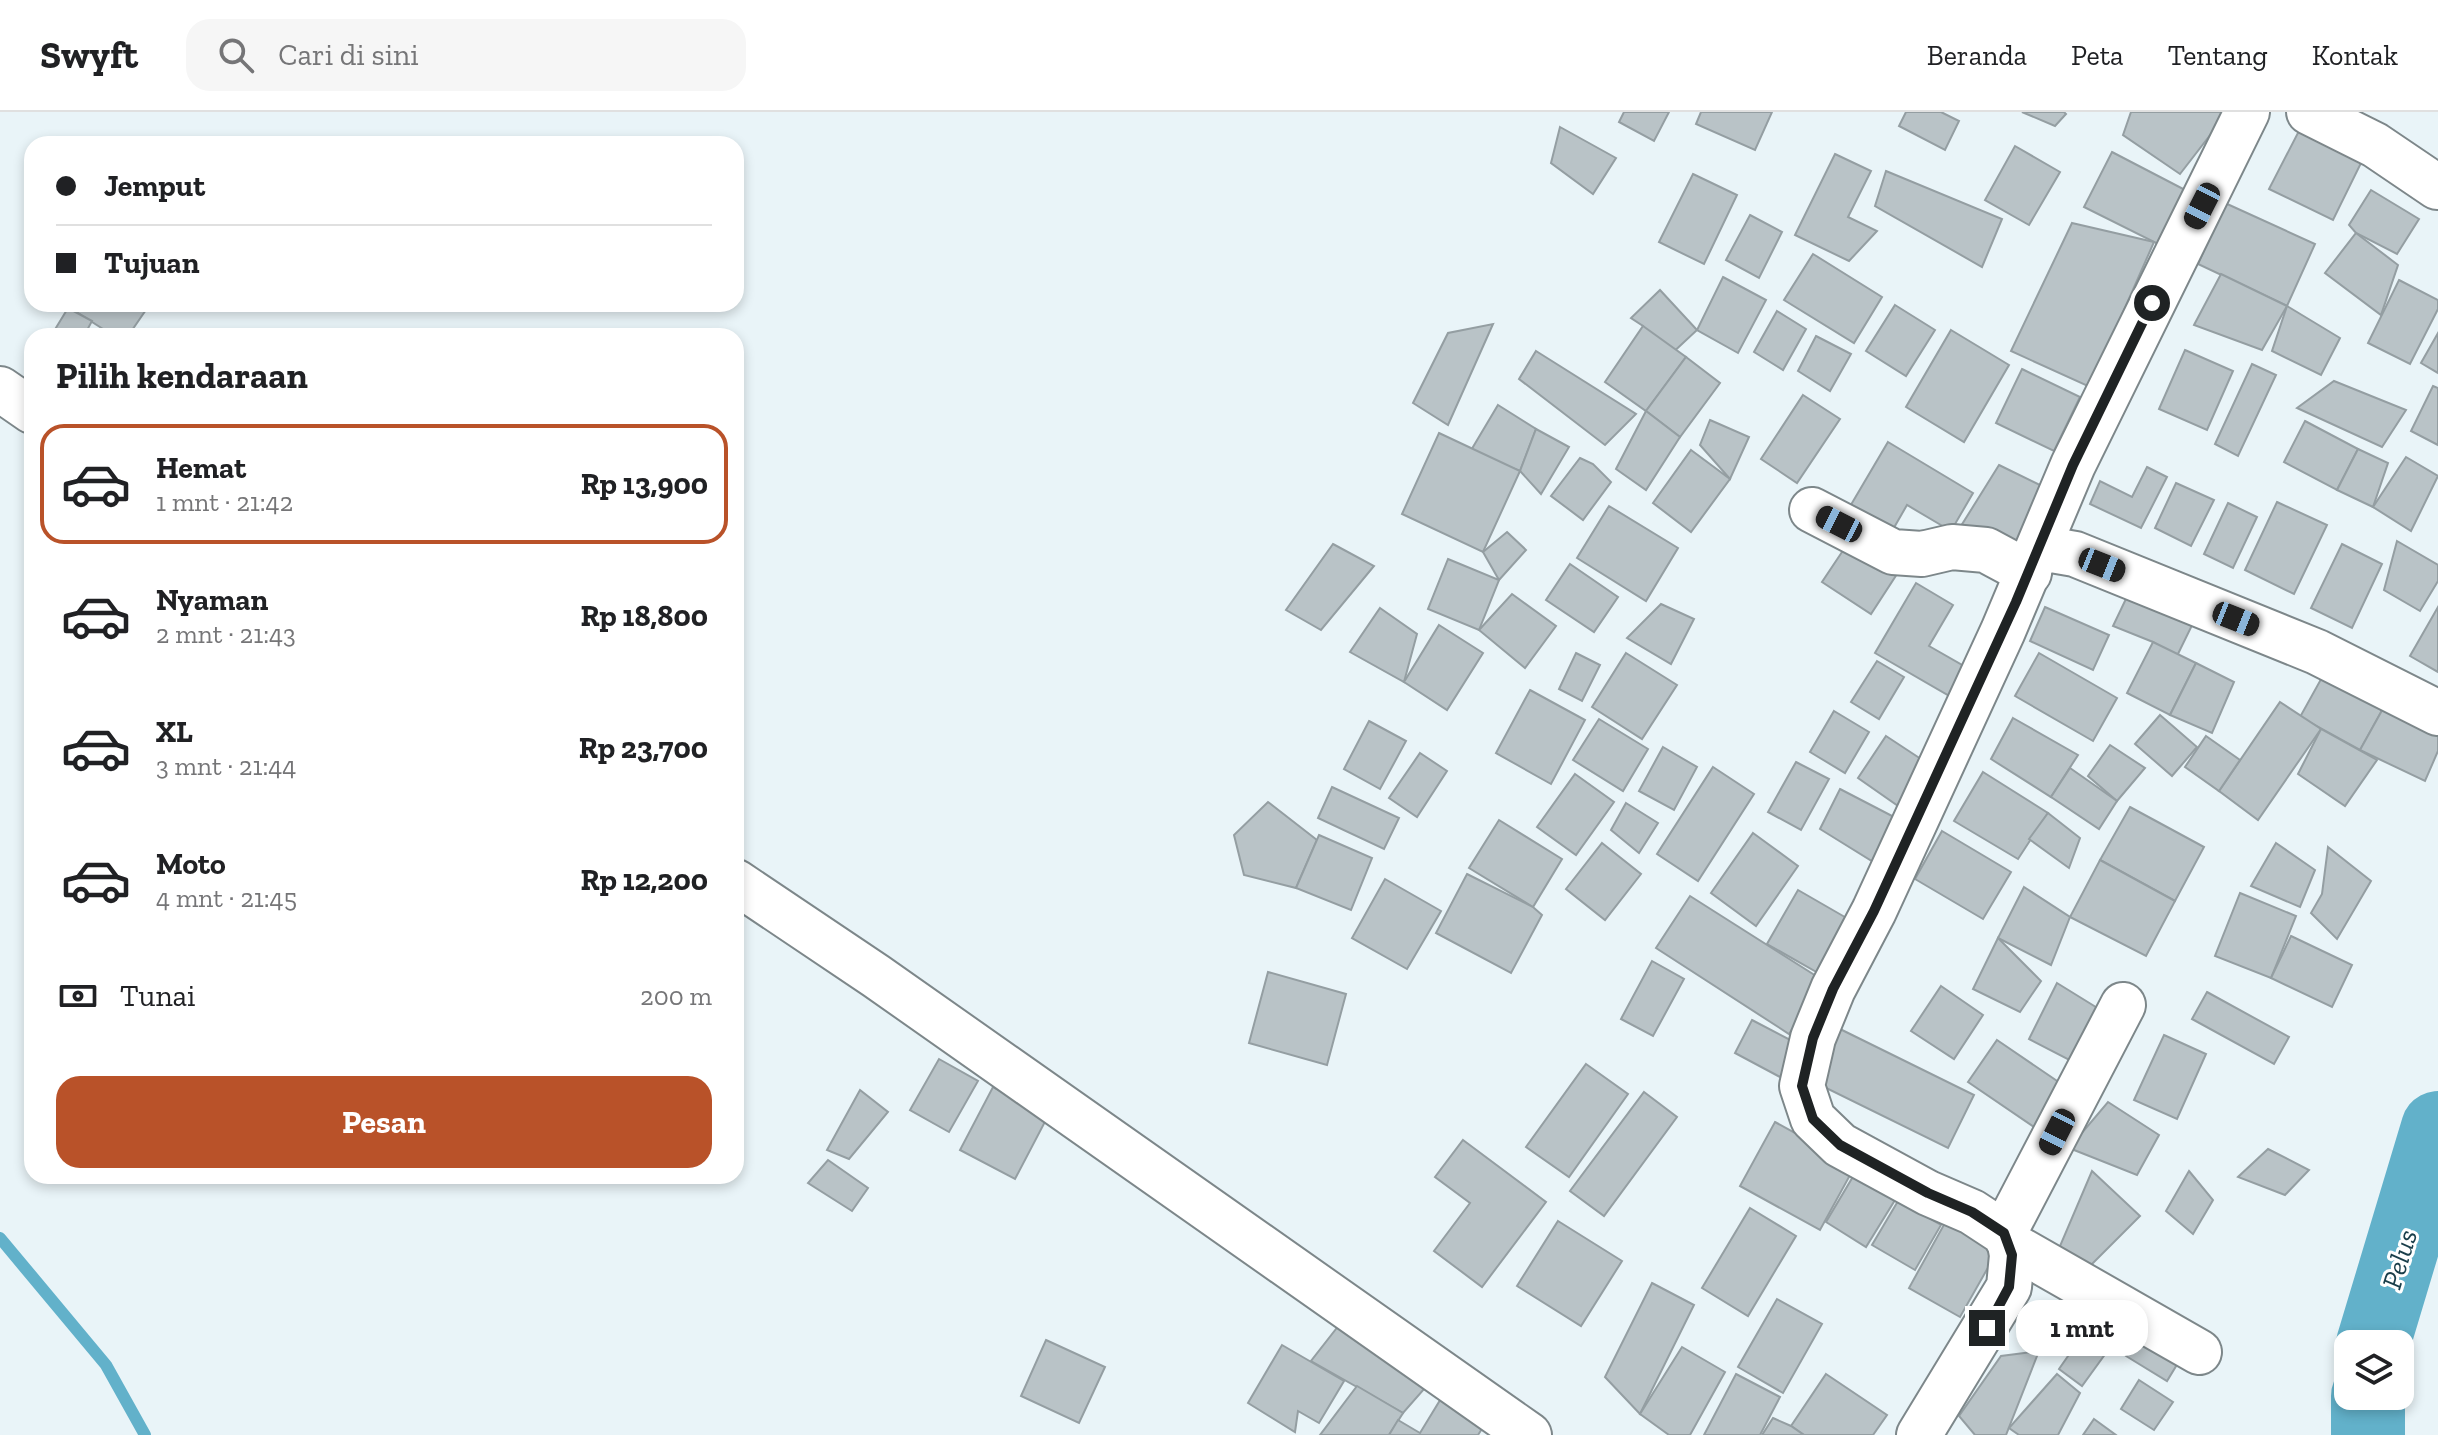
<!DOCTYPE html>
<html lang="id">
<head>
<meta charset="utf-8">
<style>
  :root { --surface:#fff; --page:#f6f6f6; --text:#202124; --muted:#757577; --line:#e0e0e0; --accent:#b95229 }
  body { margin:0; font-family:"Zilla Slab",serif; background:var(--page); color:var(--text); height:100vh; display:flex; flex-direction:column; font-size:30px; white-space:nowrap }
  * { box-sizing:border-box; margin:0 }
  p { font-size:26px; color:var(--muted) }
  .icon { flex:none; width:44px; height:44px; fill:none; stroke:currentColor; stroke-width:2; stroke-linecap:round; stroke-linejoin:round }
  .map { position:relative; flex:1; overflow:hidden }
  .panel { position:absolute; left:24px; top:216px; width:720px; height:856px; display:flex; flex-direction:column; background:var(--surface); border-radius:24px; box-shadow:0 4px 12px #0003 }
  .panel>* { flex:none }
  .banner { position:absolute; left:24px; top:24px; width:720px; height:176px; border-radius:24px; box-shadow:0 4px 12px #0003; display:grid; align-content:center; height:176px; padding:0 32px; background:var(--surface) }
  .controls { position:absolute; left:2334px; top:1218px; display:grid; gap:16px }
  .controls a { display:grid; place-items:center; width:80px; height:80px; border-radius:16px; background:var(--surface); box-shadow:0 4px 12px #0003; font-size:40px }
  .end { position:absolute; width:36px; height:36px; margin:-18px; border:10px solid #1f2324; background:#fff; box-shadow:0 0 0 4px #fff }
  .from { border-radius:50% }
  .bubble { position:absolute; height:56px; border-radius:24px; background:var(--surface); box-shadow:0 4px 12px #0003; font-size:26px; font-weight:800; line-height:56px; text-align:center }
  .car { position:absolute; width:24px; height:48px; margin:-24px -12px; border-radius:10px; box-shadow:0 0 6px 2px #0007; background:linear-gradient(#222 24%,#8ab4d8 0 40%,#222 0 76%,#8ab4d8 0 86%,#222 0) }
  .banner b { display:flex; align-items:center; gap:28px; height:76px; font-size:30px }
  .banner b+b { border-top:2px solid var(--line) }
  .banner i { width:20px; height:20px; background:var(--text) }
  ul { padding:0; list-style:none }
  li { display:flex; align-items:center; gap:24px; height:120px; margin:0 16px 12px; padding:0 16px; border:4px solid transparent; border-radius:24px }
  li div { flex:1 }
  li b { display:block; font-size:30px }
  li em { font-style:normal; font-weight:800 }
  li.selected { border-color:var(--accent) }
  li>.icon { width:72px; height:72px; stroke-width:1.5 }
  h2 { padding:0 32px; font-size:36px; line-height:96px }
  .pay { display:flex; align-items:center; gap:20px; height:88px; padding:0 32px; font-size:30px }
  .pay p { margin-inline-start:auto }
  .action { display:flex; gap:16px; margin-top:auto; padding:16px 32px }
  .action a { flex:1; height:92px; border-radius:24px; background:var(--accent); color:#fff; font-size:32px; font-weight:800; line-height:92px; text-align:center }
  header { display:flex; align-items:center; gap:48px; box-sizing:border-box; height:112px; padding:0 40px; background:var(--surface); border-bottom:2px solid var(--line) }
  header strong { font-size:38px }
  nav { display:flex; gap:44px; margin-inline-start:auto; font-size:28px }
  .search { width:560px; height:72px; background:var(--page); display:flex; align-items:center; gap:20px; box-sizing:border-box; padding:0 28px; border-radius:24px; color:var(--muted); font-size:30px }
  .map>svg:first-child { display:block }
</style>
</head>
<body>
<header>
<strong>Swyft</strong>
<div class="search"><svg class="icon" aria-label="search" viewBox="0 0 24 24"><circle cx="10" cy="10" r="6"/><path d="M15 15l6 6"/></svg>Cari di sini</div>
<nav><a>Beranda</a><a>Peta</a><a>Tentang</a><a>Kontak</a></nav>
</header>
<div class="map">
<svg width="2438" height="1323" viewBox="0 0 2438 1323">
  <rect width="100%" height="100%" fill="#e9f4f8"/>
  <g fill="none" stroke-linecap="round" stroke-linejoin="round">
    <polyline stroke="#62b1ca" stroke-width="12" points="0,1126 106,1253 145,1323"/>
    <g stroke="#62b1ca" stroke-width="74">
      <polyline points="2373,1232 2438,1016"/>
      <polyline points="2368,1284 2368,1323"/>
    </g>
  </g>
  <g fill="#b9c3c7" stroke="#949ea2" stroke-width="2">
    <polygon points="1624,0 1669,0 1654,29 1619,10"/>
    <polygon points="1701,0 1772,0 1755,38 1696,12"/>
    <polygon points="1906,0 1941,0 1959,9 1945,38 1899,14"/>
    <polygon points="2022,0 2064,0 2066,2 2055,14"/>
    <polygon points="2131,0 2228,0 2180,62 2123,23"/>
    <polygon points="1560,15 1616,46 1593,82 1551,51"/>
    <polygon points="2301,15 2363,47 2333,108 2269,77"/>
    <polygon points="2015,34 2060,60 2029,113 1985,88"/>
    <polygon points="2112,40 2189,80 2162,134 2084,95"/>
    <polygon points="1835,42 1871,59 1848,105 1877,119 1849,149 1795,123"/>
    <polygon points="1886,59 2002,107 1982,155 1875,94"/>
    <polygon points="1693,62 1737,83 1704,152 1659,130"/>
    <polygon points="2371,78 2419,107 2397,142 2356,121 2349,113"/>
    <polygon points="2225,91 2315,132 2287,194 2198,152"/>
    <polygon points="1750,103 1782,120 1759,166 1726,148"/>
    <polygon points="2072,111 2154,130 2090,275 2011,239"/>
    <polygon points="2356,121 2398,153 2381,203 2325,161"/>
    <polygon points="1813,142 1882,185 1854,231 1784,188"/>
    <polygon points="2221,162 2287,194 2262,238 2194,213"/>
    <polygon points="1723,165 1766,188 1738,241 1697,218"/>
    <polygon points="2399,168 2438,188 2438,197 2410,252 2368,231"/>
    <polygon points="1660,178 1697,218 1668,245 1643,214 1631,206"/>
    <polygon points="64,192 150,192 128,224 114,224"/>
    <polygon points="1895,193 1935,218 1906,264 1866,239"/>
    <polygon points="2287,194 2340,226 2321,263 2272,239"/>
    <polygon points="68,196 92,209 84,224 51,224"/>
    <polygon points="1777,199 1806,217 1783,258 1754,240"/>
    <polygon points="1493,212 1448,313 1413,291 1448,221"/>
    <polygon points="1643,214 1686,245 1646,299 1605,270"/>
    <polygon points="1951,218 2009,253 1964,330 1906,295"/>
    <polygon points="2438,221 2438,261 2421,251"/>
    <polygon points="1816,224 1851,242 1830,279 1798,259"/>
    <polygon points="2185,238 2233,259 2207,318 2159,297"/>
    <polygon points="1536,239 1636,302 1605,333 1519,267"/>
    <polygon points="1686,245 1720,271 1680,325 1646,299"/>
    <polygon points="2252,252 2276,263 2238,344 2215,332"/>
    <polygon points="2022,257 2080,285 2054,339 1996,311"/>
    <polygon points="2334,269 2406,298 2382,335 2297,296"/>
    <polygon points="2433,274 2438,276 2438,333 2411,319"/>
    <polygon points="1803,283 1840,307 1797,371 1761,347"/>
    <polygon points="1498,293 1536,317 1520,359 1470,340"/>
    <polygon points="1646,299 1680,325 1646,378 1616,357"/>
    <polygon points="1710,308 1749,325 1730,367 1700,333"/>
    <polygon points="2305,309 2358,337 2337,378 2284,350"/>
    <polygon points="1536,317 1569,335 1541,382 1520,359"/>
    <polygon points="1439,321 1520,359 1483,440 1402,402"/>
    <polygon points="1888,330 1973,381 1951,419 1907,393 1884,433 1842,408"/>
    <polygon points="2358,337 2388,351 2373,395 2337,378"/>
    <polygon points="1691,338 1730,367 1691,420 1653,391"/>
    <polygon points="2406,345 2438,364 2411,419 2373,395"/>
    <polygon points="1580,346 1593,352 1611,370 1583,408 1551,384"/>
    <polygon points="1999,353 2050,378 2010,441 1961,414"/>
    <polygon points="2147,355 2167,365 2141,416 2090,392 2100,369 2132,385"/>
    <polygon points="2176,371 2214,388 2191,434 2155,416"/>
    <polygon points="2277,390 2327,413 2294,482 2245,458"/>
    <polygon points="2228,391 2257,405 2233,456 2204,442"/>
    <polygon points="1609,394 1678,436 1646,489 1577,446"/>
    <polygon points="1507,420 1526,438 1499,468 1483,440"/>
    <polygon points="2397,429 2438,453 2438,469 2420,499 2384,478"/>
    <polygon points="1848,431 1897,462 1871,502 1822,470"/>
    <polygon points="1333,432 1374,454 1321,518 1286,498"/>
    <polygon points="2342,432 2382,452 2352,516 2311,496"/>
    <polygon points="1448,447 1499,468 1479,518 1428,497"/>
    <polygon points="1570,452 1618,485 1594,520 1546,488"/>
    <polygon points="2134,470 2198,501 2176,546 2153,530 2113,514"/>
    <polygon points="1916,471 1953,493 1929,534 1969,557 1953,586 1875,541"/>
    <polygon points="1512,482 1556,514 1525,556 1479,518"/>
    <polygon points="1661,492 1694,507 1671,552 1627,526"/>
    <polygon points="2045,495 2109,523 2093,558 2030,529"/>
    <polygon points="2438,495 2438,560 2410,544"/>
    <polygon points="1380,496 1417,522 1404,570 1350,540"/>
    <polygon points="1439,513 1483,541 1447,598 1404,570"/>
    <polygon points="2153,530 2196,551 2170,603 2127,581"/>
    <polygon points="1576,541 1600,553 1582,589 1559,577"/>
    <polygon points="1626,541 1677,573 1642,627 1592,595"/>
    <polygon points="2039,541 2117,586 2093,629 2015,584"/>
    <polygon points="1877,549 1904,565 1879,607 1851,590"/>
    <polygon points="2196,551 2234,570 2212,621 2170,603"/>
    <polygon points="2325,560 2385,593 2360,638 2300,605"/>
    <polygon points="1530,578 1585,608 1551,672 1496,641"/>
    <polygon points="2280,590 2321,617 2258,708 2219,679"/>
    <polygon points="2385,593 2438,621 2438,639 2425,669 2360,638"/>
    <polygon points="1834,599 1869,620 1845,661 1810,640"/>
    <polygon points="2160,603 2197,635 2172,664 2135,632"/>
    <polygon points="2013,606 2078,643 2051,685 1991,647"/>
    <polygon points="1599,607 1648,637 1623,679 1573,648"/>
    <polygon points="1369,609 1406,629 1380,677 1344,657"/>
    <polygon points="2321,617 2377,648 2345,694 2298,662"/>
    <polygon points="1886,624 1927,651 1901,696 1858,666"/>
    <polygon points="2206,624 2240,648 2219,679 2185,655"/>
    <polygon points="2110,633 2145,656 2117,689 2088,664"/>
    <polygon points="1663,635 1697,655 1674,698 1639,679"/>
    <polygon points="1420,641 1447,659 1417,705 1389,686"/>
    <polygon points="1796,650 1829,667 1801,718 1768,700"/>
    <polygon points="1713,655 1754,682 1698,769 1657,742"/>
    <polygon points="2070,656 2117,689 2099,717 2051,685"/>
    <polygon points="1983,660 2048,701 2018,747 1954,709"/>
    <polygon points="1575,662 1614,690 1576,743 1537,715"/>
    <polygon points="1332,675 1399,706 1384,737 1318,706"/>
    <polygon points="1840,677 1896,706 1875,751 1820,717"/>
    <polygon points="1268,690 1317,728 1296,776 1244,763 1234,723"/>
    <polygon points="1626,691 1658,711 1639,741 1611,718"/>
    <polygon points="2130,695 2204,735 2175,789 2100,748"/>
    <polygon points="2048,701 2080,726 2069,756 2029,727"/>
    <polygon points="1499,708 1562,747 1533,795 1469,756"/>
    <polygon points="1942,719 2011,760 1983,807 1915,767"/>
    <polygon points="1753,721 1798,754 1756,814 1711,781"/>
    <polygon points="1319,723 1372,746 1351,798 1296,776"/>
    <polygon points="1602,731 1641,762 1605,808 1566,777"/>
    <polygon points="2276,731 2315,758 2300,795 2251,774"/>
    <polygon points="2328,735 2371,769 2337,827 2311,801 2322,782"/>
    <polygon points="2100,748 2175,789 2146,844 2070,805"/>
    <polygon points="1467,762 1533,795 1542,803 1511,861 1436,821"/>
    <polygon points="1385,767 1441,799 1407,857 1352,826"/>
    <polygon points="2024,775 2070,805 2051,853 1998,826"/>
    <polygon points="1798,778 1857,812 1827,866 1767,832"/>
    <polygon points="2240,781 2296,804 2271,866 2215,844"/>
    <polygon points="1690,784 1824,869 1789,922 1656,836"/>
    <polygon points="2291,824 2352,853 2332,895 2271,866"/>
    <polygon points="1998,826 2041,869 2020,900 1973,877"/>
    <polygon points="1652,849 1684,867 1653,924 1621,907"/>
    <polygon points="1268,860 1346,882 1327,953 1249,931"/>
    <polygon points="2057,871 2112,905 2081,954 2029,927"/>
    <polygon points="1941,874 1983,903 1954,947 1911,919"/>
    <polygon points="2207,880 2289,925 2274,952 2192,907"/>
    <polygon points="1752,908 1798,932 1780,965 1735,941"/>
    <polygon points="1840,917 1974,983 1948,1036 1814,970"/>
    <polygon points="2164,923 2206,942 2177,1007 2134,988"/>
    <polygon points="1997,928 2063,973 2034,1015 1968,970"/>
    <polygon points="939,947 978,969 949,1020 910,998"/>
    <polygon points="1586,952 1628,982 1569,1065 1526,1035"/>
    <polygon points="993,975 1048,1004 1015,1067 960,1038"/>
    <polygon points="860,978 888,1000 849,1047 827,1038"/>
    <polygon points="1644,980 1677,1005 1604,1104 1570,1079"/>
    <polygon points="2108,990 2159,1023 2137,1063 2069,1036"/>
    <polygon points="1775,1010 1855,1054 1820,1118 1740,1074"/>
    <polygon points="1463,1028 1546,1090 1482,1175 1434,1139 1470,1091 1435,1065"/>
    <polygon points="2268,1037 2309,1058 2285,1083 2238,1065"/>
    <polygon points="828,1048 868,1076 852,1099 808,1071"/>
    <polygon points="2092,1059 2140,1104 2081,1163 2060,1134"/>
    <polygon points="2189,1059 2213,1088 2193,1122 2166,1099"/>
    <polygon points="1854,1063 1895,1088 1866,1135 1826,1110"/>
    <polygon points="1898,1089 1941,1113 1915,1158 1872,1133"/>
    <polygon points="1750,1096 1796,1124 1748,1204 1702,1176"/>
    <polygon points="1558,1109 1622,1149 1581,1214 1517,1174"/>
    <polygon points="1946,1109 1998,1138 1960,1205 1909,1176"/>
    <polygon points="1652,1171 1694,1193 1640,1302 1605,1265"/>
    <polygon points="1777,1187 1822,1212 1783,1281 1738,1255"/>
    <polygon points="2103,1194 2127,1212 2082,1274 2059,1257"/>
    <polygon points="1343,1208 1432,1268 1403,1301 1311,1249"/>
    <polygon points="2143,1216 2184,1241 2167,1269 2126,1244"/>
    <polygon points="1046,1228 1105,1255 1079,1311 1021,1284"/>
    <polygon points="1282,1233 1344,1269 1319,1311 1298,1299 1295,1320 1248,1291"/>
    <polygon points="1682,1235 1725,1260 1690,1323 1669,1323 1640,1302"/>
    <polygon points="2039,1239 2006,1323 1975,1323 1959,1304 2001,1244"/>
    <polygon points="1736,1262 1780,1285 1760,1323 1704,1323"/>
    <polygon points="1826,1262 1887,1303 1873,1323 1804,1323 1791,1314"/>
    <polygon points="2057,1262 2080,1281 2058,1323 2019,1323 2009,1316"/>
    <polygon points="2139,1268 2173,1290 2154,1318 2121,1297"/>
    <polygon points="1357,1274 1403,1301 1389,1323 1320,1323"/>
    <polygon points="1442,1285 1485,1312 1478,1323 1389,1323 1398,1308 1420,1321"/>
    <polygon points="1773,1306 1791,1314 1804,1323 1762,1323"/>
    <polygon points="2094,1307 2116,1323 2083,1323"/>
  </g>
  <g fill="none" stroke-linecap="round" stroke-linejoin="round">
    <g stroke="#7d878a" stroke-width="48">
      <g id="minor">
        <polyline points="2309,0 2375,33 2437,75"/>
        <polyline points="0,277 32,299"/>
        <polyline points="1812,398 1893,440 1922,442 1952,435 1986,438 2029,461"/>
        <polyline points="2040,436 2075,442 2317,540 2438,601"/>
        <polyline points="736,770 876,864 1529,1323"/>
        <polyline points="2004,1121 2123,893"/>
        <polyline points="2010,1132 2199,1240"/>
        <polyline points="1919,1323 2009,1175 2012,1143 2010,1132 2004,1121 1972,1100 1928,1081 1840,1033 1813,1007 1802,974 1813,926 1833,877 1874,799 2003,519 2073,353 2247,0"/>
      </g>
    </g>
    <use href="#minor" stroke="#fff" stroke-width="44"/>
  </g>
  <g fill="none" stroke-linecap="round" stroke-linejoin="round">
    <polyline stroke="#1f2324" stroke-width="10" points="1987,1216 2009,1175 2012,1143 2004,1121 1972,1100 1928,1081 1840,1033 1813,1007 1802,974 1813,926 1833,877 1874,799 2016,490 2073,353 2152,191"/>
  </g>
  <g text-anchor="middle" stroke-width="6" stroke-linejoin="round" paint-order="stroke">
    <g font-size="28" font-style="italic" fill="#193e4a" stroke="#fff">
      <text transform="translate(2399 1147) rotate(-73)" y="10">Pelus</text>
    </g>
  </g>
</svg>
<div class="controls">
<a><svg class="icon" aria-label="layers" viewBox="0 0 24 24"><path d="M12 4l9 5-9 5-9-5zM3 14l9 5 9-5"/></svg></a>
</div>
<i class="end from" style="left:2152px;top:191px"></i>
<i class="end" style="left:1987px;top:1216px"></i>
<div class="bubble" style="left:2016px;top:1188px;width:132px">1 mnt</div>
<i class="car" style="left:2202px;top:94px;rotate:207deg"></i>
<i class="car" style="left:1839px;top:412px;rotate:297deg"></i>
<i class="car" style="left:2102px;top:453px;rotate:112deg"></i>
<i class="car" style="left:2236px;top:507px;rotate:112deg"></i>
<i class="car" style="left:2057px;top:1020px;rotate:207deg"></i>
<div class="banner">
<b><i class="from"></i>Jemput</b>
<b><i></i>Tujuan</b>
</div>
<section class="panel">
<h2>Pilih kendaraan</h2>
<ul>
<li class="selected"><svg class="icon" aria-label="car" viewBox="0 0 24 24"><path d="M5 17H2v-5l4-1 3-4h7l3 4 3 1v5h-3M9 17h6M6 11h13"/><circle cx="7" cy="17" r="2"/><circle cx="17" cy="17" r="2"/></svg><div><b>Hemat</b><p>1 mnt · 21:42</p></div><em>Rp 13,900</em></li>
<li><svg class="icon" aria-label="car" viewBox="0 0 24 24"><path d="M5 17H2v-5l4-1 3-4h7l3 4 3 1v5h-3M9 17h6M6 11h13"/><circle cx="7" cy="17" r="2"/><circle cx="17" cy="17" r="2"/></svg><div><b>Nyaman</b><p>2 mnt · 21:43</p></div><em>Rp 18,800</em></li>
<li><svg class="icon" aria-label="car" viewBox="0 0 24 24"><path d="M5 17H2v-5l4-1 3-4h7l3 4 3 1v5h-3M9 17h6M6 11h13"/><circle cx="7" cy="17" r="2"/><circle cx="17" cy="17" r="2"/></svg><div><b>XL</b><p>3 mnt · 21:44</p></div><em>Rp 23,700</em></li>
<li><svg class="icon" aria-label="car" viewBox="0 0 24 24"><path d="M5 17H2v-5l4-1 3-4h7l3 4 3 1v5h-3M9 17h6M6 11h13"/><circle cx="7" cy="17" r="2"/><circle cx="17" cy="17" r="2"/></svg><div><b>Moto</b><p>4 mnt · 21:45</p></div><em>Rp 12,200</em></li>
</ul>
<div class="pay"><svg class="icon" aria-label="cash" viewBox="0 0 24 24"><path d="M3 7h18v10H3z"/><circle cx="12" cy="12" r="2"/></svg>Tunai<p>200 m</p></div>
<div class="action"><a>Pesan</a></div>
</section>
</div>
</body>
</html>
